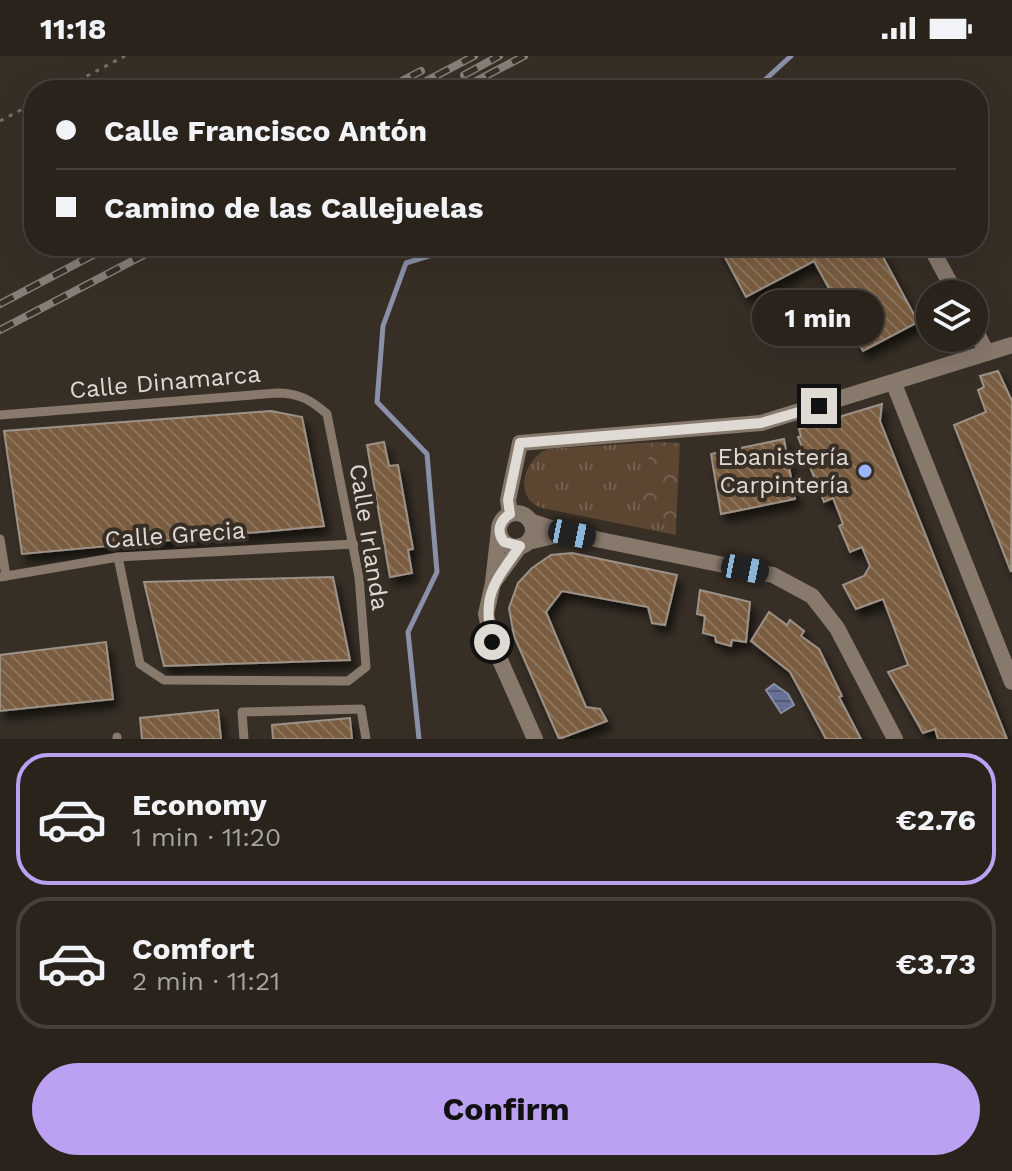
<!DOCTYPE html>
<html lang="en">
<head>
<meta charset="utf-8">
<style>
  :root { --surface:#29231c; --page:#352f29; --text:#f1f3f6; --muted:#a5a4a3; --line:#45403b; --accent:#bca0f2 }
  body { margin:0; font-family:"Work Sans",sans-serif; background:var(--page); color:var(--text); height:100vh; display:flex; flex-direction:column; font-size:30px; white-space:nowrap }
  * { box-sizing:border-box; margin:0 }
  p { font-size:26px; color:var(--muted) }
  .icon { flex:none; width:44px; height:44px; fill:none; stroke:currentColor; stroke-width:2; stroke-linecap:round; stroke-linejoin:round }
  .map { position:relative; height:683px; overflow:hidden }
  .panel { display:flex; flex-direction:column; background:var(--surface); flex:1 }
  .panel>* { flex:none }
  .banner { position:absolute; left:24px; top:24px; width:964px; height:176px; border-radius:32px; box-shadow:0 8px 32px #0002,0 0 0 2px var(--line); display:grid; align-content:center; height:176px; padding:0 32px; background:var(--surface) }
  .fabs { position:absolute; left:916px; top:224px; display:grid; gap:16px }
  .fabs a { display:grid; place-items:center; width:72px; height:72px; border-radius:50%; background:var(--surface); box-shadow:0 8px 32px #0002,0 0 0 2px var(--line); font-size:40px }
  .end { position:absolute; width:36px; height:36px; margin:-18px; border:10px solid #e0dad5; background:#111; box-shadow:0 0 0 4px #111 }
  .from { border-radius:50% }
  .bubble { position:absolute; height:56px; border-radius:28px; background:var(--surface); box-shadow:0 8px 32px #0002,0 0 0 2px var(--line); font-size:26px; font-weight:700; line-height:56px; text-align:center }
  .car { position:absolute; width:24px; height:48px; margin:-24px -12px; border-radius:10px; box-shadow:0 0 6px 2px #0007; background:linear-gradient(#222 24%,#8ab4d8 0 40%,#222 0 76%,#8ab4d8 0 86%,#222 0) }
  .banner b { display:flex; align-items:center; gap:28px; height:76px; font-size:30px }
  .banner b+b { border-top:2px solid var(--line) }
  .banner i { width:20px; height:20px; background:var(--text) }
  ul { padding:14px 0 0; list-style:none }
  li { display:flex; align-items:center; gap:24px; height:132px; margin:0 16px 12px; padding:0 16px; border:4px solid var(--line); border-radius:32px }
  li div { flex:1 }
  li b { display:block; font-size:30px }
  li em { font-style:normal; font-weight:700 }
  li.current { border-color:var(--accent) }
  li>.icon { width:72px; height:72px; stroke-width:1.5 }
  .button { display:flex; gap:16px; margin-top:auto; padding:16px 32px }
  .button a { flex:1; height:92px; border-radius:48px; background:var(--accent); color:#111; font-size:32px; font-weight:700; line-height:92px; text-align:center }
  .status { display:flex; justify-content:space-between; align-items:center; height:56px; padding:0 40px; background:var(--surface); direction:ltr }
  .status svg { height:22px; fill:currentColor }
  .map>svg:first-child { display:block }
</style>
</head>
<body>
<div class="status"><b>11:18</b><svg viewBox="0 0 49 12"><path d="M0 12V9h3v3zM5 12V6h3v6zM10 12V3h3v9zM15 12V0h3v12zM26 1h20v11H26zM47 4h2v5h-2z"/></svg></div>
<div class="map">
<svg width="1012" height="683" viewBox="0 0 1012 683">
  <defs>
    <pattern id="grass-tufts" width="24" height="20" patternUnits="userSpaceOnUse" patternTransform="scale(2)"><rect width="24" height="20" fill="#5c4631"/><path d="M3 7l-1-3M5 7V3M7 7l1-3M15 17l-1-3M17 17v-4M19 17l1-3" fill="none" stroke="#73604e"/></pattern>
    <pattern id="forest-crowns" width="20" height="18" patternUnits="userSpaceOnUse" patternTransform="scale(2)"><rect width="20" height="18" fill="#5c4631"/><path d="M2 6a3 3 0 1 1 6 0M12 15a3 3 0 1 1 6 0" fill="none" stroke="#73604e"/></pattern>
    <pattern id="water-rules" width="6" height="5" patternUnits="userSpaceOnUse" patternTransform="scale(2)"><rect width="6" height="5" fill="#647194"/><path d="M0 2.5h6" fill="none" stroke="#555b6e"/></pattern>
    <pattern id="building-back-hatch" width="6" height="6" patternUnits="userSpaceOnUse" patternTransform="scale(2)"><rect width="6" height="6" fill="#7a5d40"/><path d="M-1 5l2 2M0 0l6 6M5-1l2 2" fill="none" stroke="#8d745b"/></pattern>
    <filter id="shadow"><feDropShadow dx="5" dy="8" stdDeviation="4" flood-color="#0009"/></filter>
  </defs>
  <rect width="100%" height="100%" fill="#372f26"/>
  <path fill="url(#grass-tufts)" d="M655 386 635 435C646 462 647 466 676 470V479L542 452C512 442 524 402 548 393Z"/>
  <path fill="url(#forest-crowns)" d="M655 386 680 387 676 470C647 466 646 462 635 435Z"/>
  <polygon fill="url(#water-rules)" stroke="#8990a8" stroke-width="2" points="774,628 788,638 794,649 781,657 766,634"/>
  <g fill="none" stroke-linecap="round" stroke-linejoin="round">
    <g stroke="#8990a8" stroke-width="5">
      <polyline points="754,34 791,0"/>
      <polyline points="419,683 408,576 437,516 427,398 377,346 383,270 406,207 462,190"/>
    </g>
  </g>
  <g fill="url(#building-back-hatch)" stroke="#9c9187" stroke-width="2" filter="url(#shadow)">
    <polygon points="719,190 877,190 918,266 863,295 814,205 746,241"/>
    <polygon points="998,315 1012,345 1011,516 954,369 986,356 978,334 984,331 980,320"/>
    <polygon points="882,348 880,365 1007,683 938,683 935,673 923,677 888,616 908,609 883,543 856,553 843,529 864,520 870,510 862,491 850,496 839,470 843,468 833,442 824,446 798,381 801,380 799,373"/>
    <polygon points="271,355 302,361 324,470 22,498 4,375"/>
    <polygon points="784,383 795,443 721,458 711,398"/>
    <polygon points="384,386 389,410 398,409 413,493 408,494 412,517 390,521 367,389"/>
    <polygon points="572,497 677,519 665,569 652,567 648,551 562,535 546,556 586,651 600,653 607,665 559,683 514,580 509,552 518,527 532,512 551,499"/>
    <polygon points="333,521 350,604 164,610 144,526"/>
    <polygon points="700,534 750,546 746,586 732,584 731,590 716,586 715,580 703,577 705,560 697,558"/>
    <polygon points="769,556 787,569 790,564 804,575 801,580 819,593 842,640 839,641 861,683 826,683 790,616 751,585"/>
    <polygon points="106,586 113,643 0,655 0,599"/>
    <polygon points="218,654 221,683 142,683 140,662"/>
    <polygon points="350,662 352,683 273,683 272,669"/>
  </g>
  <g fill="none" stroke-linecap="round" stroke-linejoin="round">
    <g stroke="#777069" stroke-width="3" stroke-dasharray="4 6" stroke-linecap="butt">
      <polyline points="60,34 125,0"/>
      <polyline points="0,65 34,47"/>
    </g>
    <g stroke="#87796c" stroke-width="9">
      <path d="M0 359 277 337C299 337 311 344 327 358L359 521 366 611 348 625 164 624 140 608 118 501"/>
      <polyline points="0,483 6,520"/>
      <polyline points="0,521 118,501 354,488"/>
      <polyline points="117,681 117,683"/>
      <polyline points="244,683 242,656 361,653 366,683"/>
    </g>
    <g stroke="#87796c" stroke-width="16">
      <polyline points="930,190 956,238"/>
      <polyline points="974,272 987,297"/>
      <polyline points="894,328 1012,626"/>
      <circle cx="516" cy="474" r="17"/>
      <polyline points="510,458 508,444 520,387 761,367 1012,289"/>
      <polyline points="499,473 493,527 520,490"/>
      <polyline points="566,477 773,519 812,540 837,572 895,683"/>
      <polyline points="528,486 566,477 530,465"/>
      <polyline points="493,527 486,558 492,586 535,683"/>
    </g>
    <g stroke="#867f78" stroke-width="8">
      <g id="rail">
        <polyline points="464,19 499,0"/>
        <polyline points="384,34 421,15"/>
        <polyline points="409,34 474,0"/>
        <polyline points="459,34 524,0"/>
        <polyline points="0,248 110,190"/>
        <polyline points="0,274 161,190"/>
      </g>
    </g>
    <use href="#rail" stroke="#372f26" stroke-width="5" stroke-dasharray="15" stroke-linecap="butt"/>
  </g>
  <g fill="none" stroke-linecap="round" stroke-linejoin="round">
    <path stroke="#e0dad5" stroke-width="10" d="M492 586C482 539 493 528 520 490L504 486C496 476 499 465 510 458L508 444 520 387 761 367 819 350"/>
  </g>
  <circle fill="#9ab5fd" stroke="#372f26" stroke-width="3" cx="865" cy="415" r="8"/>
  <g text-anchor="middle" stroke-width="8" stroke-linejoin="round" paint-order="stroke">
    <g font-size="24" fill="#e0dad5" stroke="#372f26">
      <text transform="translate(165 326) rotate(-5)" y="8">Calle Dinamarca</text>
      <text transform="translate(175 479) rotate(-4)" y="8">Calle Grecia</text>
      <text transform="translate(369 481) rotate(81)" y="8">Calle Irlanda</text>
    </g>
    <g font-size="24" fill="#e0dad5" stroke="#372f26" text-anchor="end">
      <text x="849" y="409">Ebanistería<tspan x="849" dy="28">Carpintería</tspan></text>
    </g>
  </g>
</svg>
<div class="fabs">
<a><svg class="icon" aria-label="layers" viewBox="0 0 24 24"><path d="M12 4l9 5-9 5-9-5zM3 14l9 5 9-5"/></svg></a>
</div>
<i class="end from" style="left:492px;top:586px"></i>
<i class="end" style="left:819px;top:350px"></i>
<div class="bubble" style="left:752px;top:234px;width:132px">1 min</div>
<i class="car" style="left:572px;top:478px;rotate:101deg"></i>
<i class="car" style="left:745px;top:513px;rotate:101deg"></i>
<div class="banner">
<b><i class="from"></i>Calle Francisco Antón</b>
<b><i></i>Camino de las Callejuelas</b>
</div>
</div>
<section class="panel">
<ul>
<li class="current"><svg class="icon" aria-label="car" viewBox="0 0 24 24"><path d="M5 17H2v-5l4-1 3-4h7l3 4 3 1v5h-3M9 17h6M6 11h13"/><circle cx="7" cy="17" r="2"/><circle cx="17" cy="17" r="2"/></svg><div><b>Economy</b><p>1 min · 11:20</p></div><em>€2.76</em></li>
<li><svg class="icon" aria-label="car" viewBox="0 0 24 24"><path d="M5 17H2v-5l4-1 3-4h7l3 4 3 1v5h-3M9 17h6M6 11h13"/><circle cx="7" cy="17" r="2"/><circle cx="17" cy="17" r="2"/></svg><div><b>Comfort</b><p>2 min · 11:21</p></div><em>€3.73</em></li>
</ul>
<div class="button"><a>Confirm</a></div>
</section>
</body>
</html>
